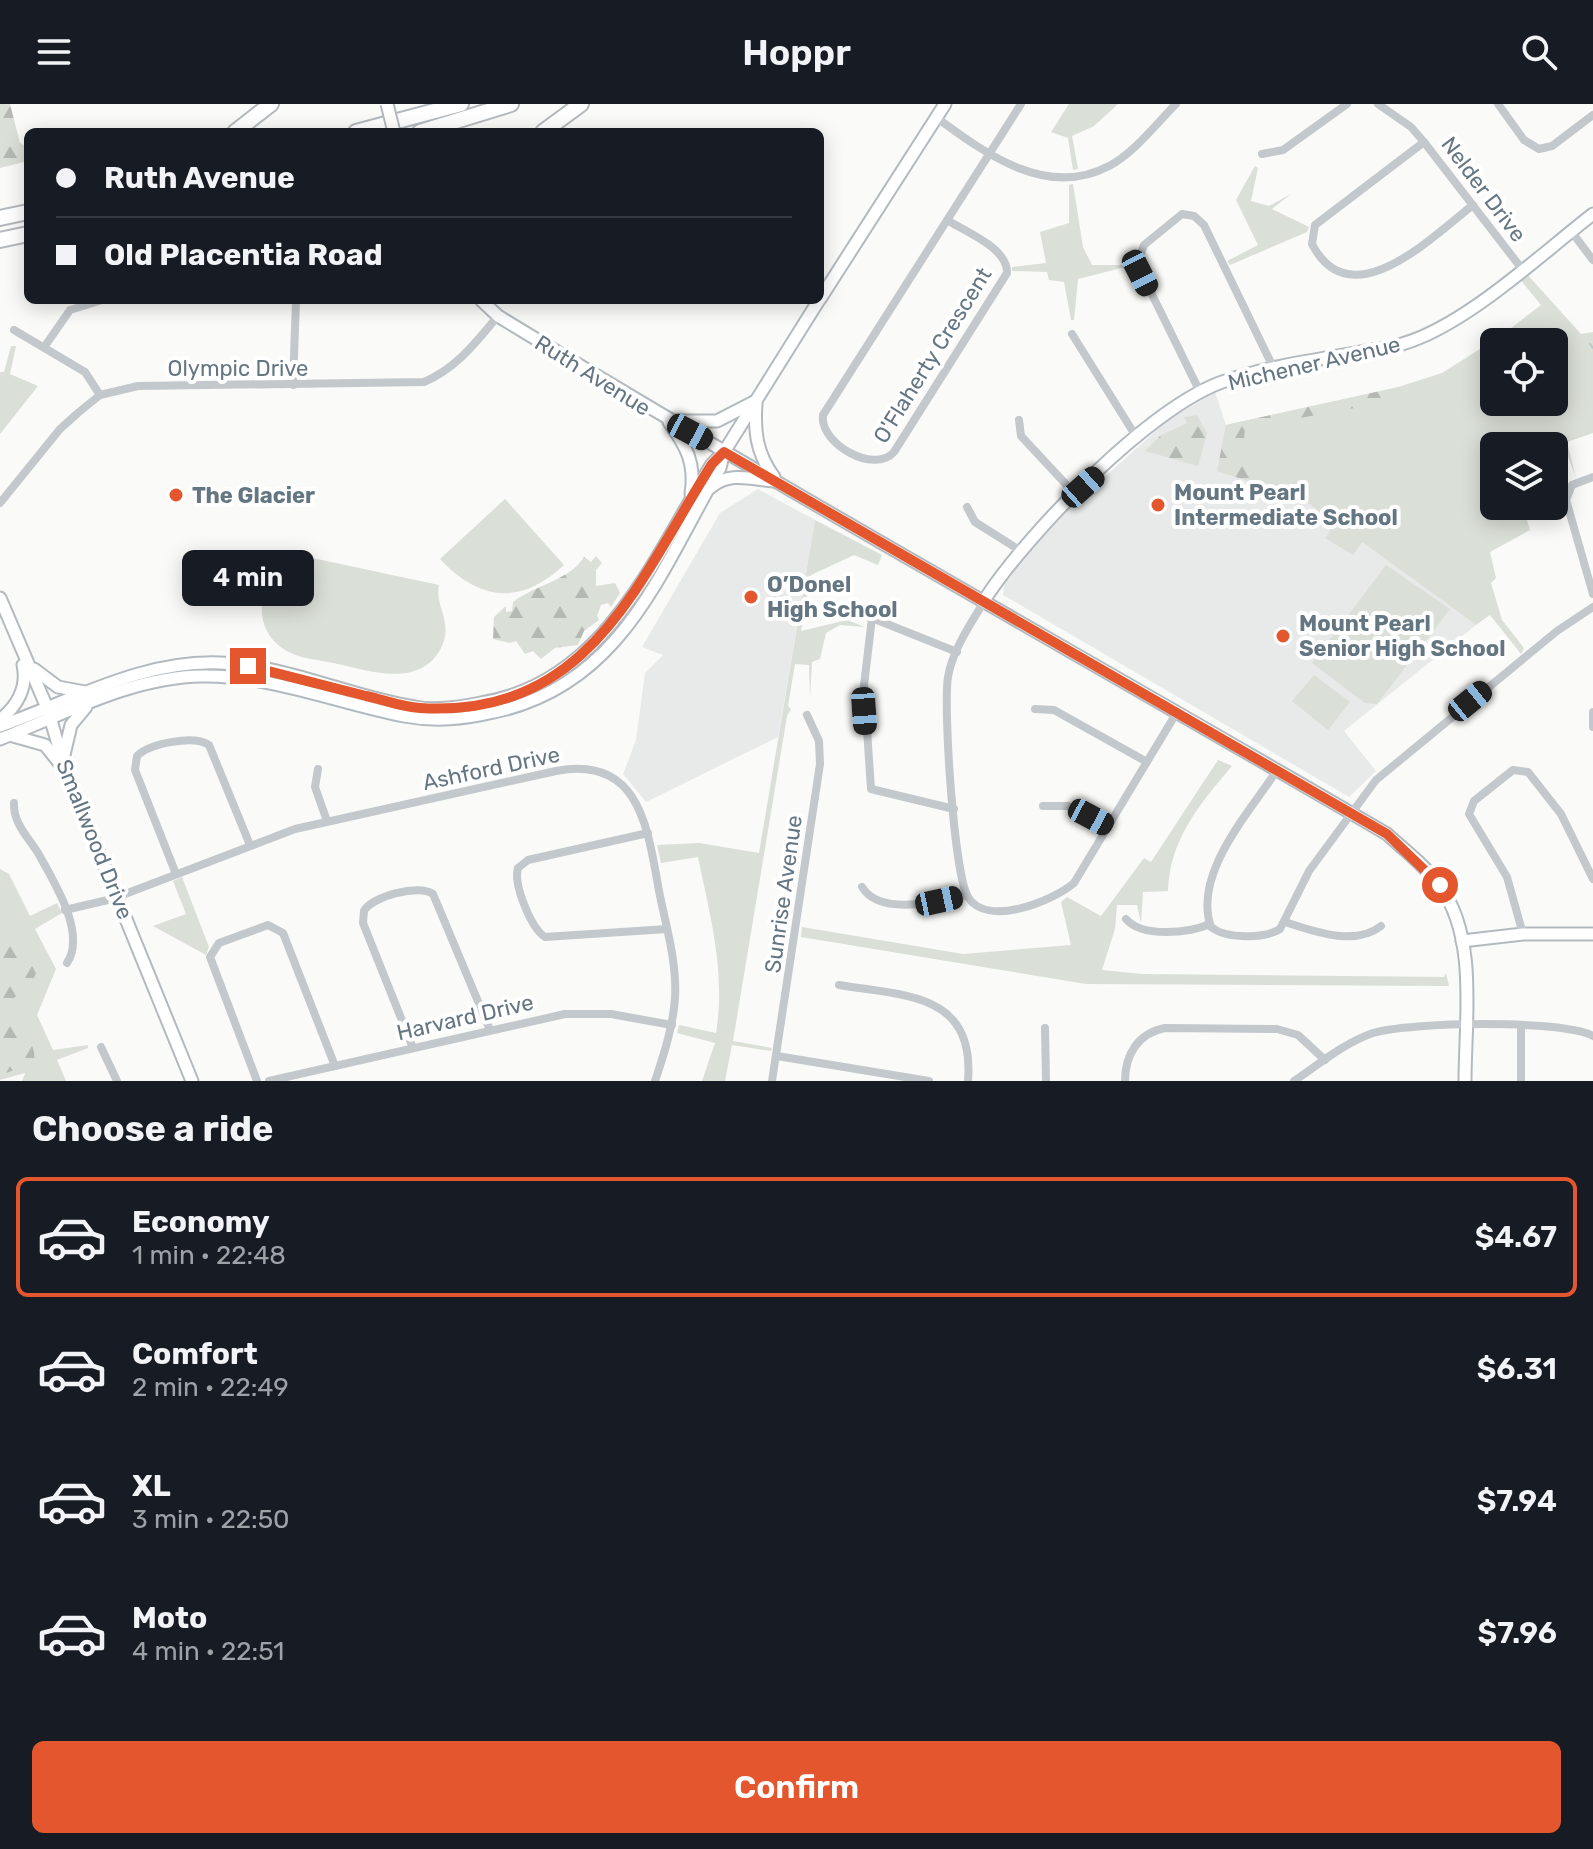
<!DOCTYPE html>
<html lang="en">
<head>
<meta charset="utf-8">
<style>
  :root { --surface:#171b24; --page:#242831; --text:#f1f3f6; --muted:#9ea1a6; --line:#363941; --accent:#e4572e }
  body { margin:0; font-family:Rubik,sans-serif; background:var(--page); color:var(--text); height:100vh; display:flex; flex-direction:column; font-size:30px; white-space:nowrap }
  * { box-sizing:border-box; margin:0 }
  p { font-size:26px; color:var(--muted) }
  .icon { flex:none; width:44px; height:44px; fill:none; stroke:currentColor; stroke-width:2; stroke-linecap:round; stroke-linejoin:round }
  .map { position:relative; height:977px; overflow:hidden }
  .panel { display:flex; flex-direction:column; background:var(--surface); flex:1 }
  .panel>* { flex:none }
  .top-card { position:absolute; left:24px; top:24px; width:800px; height:176px; border-radius:12px; box-shadow:0 4px 20px #0003; display:grid; align-content:center; height:176px; padding:0 32px; background:var(--surface) }
  .tools { position:absolute; left:1480px; top:224px; display:grid; gap:16px }
  .tools a { display:grid; place-items:center; width:88px; height:88px; border-radius:12px; background:var(--surface); box-shadow:0 4px 20px #0003; font-size:40px }
  .end { position:absolute; width:36px; height:36px; margin:-18px; border:10px solid #e4572e; background:#fff; box-shadow:0 0 0 4px #fff }
  .from { border-radius:50% }
  .bubble { position:absolute; height:56px; border-radius:12px; background:var(--surface); box-shadow:0 4px 20px #0003; font-size:26px; font-weight:600; line-height:56px; text-align:center }
  .car { position:absolute; width:24px; height:48px; margin:-24px -12px; border-radius:10px; box-shadow:0 0 6px 2px #0007; background:linear-gradient(#222 24%,#8ab4d8 0 40%,#222 0 76%,#8ab4d8 0 86%,#222 0) }
  .top-card b { display:flex; align-items:center; gap:28px; height:76px; font-size:30px }
  .top-card b+b { border-top:2px solid var(--line) }
  .top-card i { width:20px; height:20px; background:var(--text) }
  ul { padding:0; list-style:none }
  li { display:flex; align-items:center; gap:24px; height:120px; margin:0 16px 12px; padding:0 16px; border:4px solid transparent; border-radius:12px }
  li div { flex:1 }
  li b { display:block; font-size:30px }
  li em { font-style:normal; font-weight:600 }
  li.current { border-color:var(--accent) }
  li>.icon { width:72px; height:72px; stroke-width:1.5 }
  h2 { padding:0 32px; font-size:36px; line-height:96px }
  .cta { display:flex; gap:16px; margin-top:auto; padding:16px 32px }
  .cta a { flex:1; height:92px; border-radius:12px; background:var(--accent); color:#fff; font-size:32px; font-weight:600; line-height:92px; text-align:center }
  header { display:flex; justify-content:space-between; align-items:center; height:104px; padding:0 32px; background:var(--surface); font-size:36px; font-weight:600 }
  .map>svg:first-child { display:block }
</style>
</head>
<body>
<header><svg class="icon" aria-label="menu" viewBox="0 0 24 24"><path d="M4 6h16M4 12h16M4 18h16"/></svg>Hoppr<svg class="icon" aria-label="search" viewBox="0 0 24 24"><circle cx="10" cy="10" r="6"/><path d="M15 15l6 6"/></svg></header>
<div class="map">
<svg width="1593" height="977" viewBox="0 0 1593 977">
  <defs>
    <pattern id="forest-firs" width="22" height="20" patternUnits="userSpaceOnUse" patternTransform="scale(2)"><rect width="22" height="20" fill="#dadfd7"/><path d="M5 1l3.5 6h-7zM16 11l3.5 6h-7z" fill="#b4b9b4"/></pattern>
  </defs>
  <rect width="100%" height="100%" fill="#fafaf8"/>
  <g fill="#e8e9e9">
    <polygon points="1215,288 1226,321 1269,386 1286,383 1336,419 1325,434 1362,438 1476,521 1344,627 1376,667 1349,693 1003,491 1004,481 1052,420 1167,317"/>
    <polygon points="758,385 815,416 778,633 646,698 623,670 636,636 645,569 663,551 642,543 720,409"/>
  </g>
  <g fill="#dadfd7" fill-rule="evenodd">
    <polygon points="1069,0 1118,0 1094,22 1072,32 1078,65 1073,66 1068,34 1051,28"/>
    <polygon points="1255,62 1258,64 1251,97 1269,102 1291,90 1272,105 1309,123 1307,128 1230,161 1227,157 1258,141 1236,96"/>
    <polygon points="1073,80 1083,143 1092,161 1133,161 1078,175 1074,216 1071,216 1064,178 1049,176 1047,168 1012,167 1012,163 1046,159 1040,128 1069,119 1069,81"/>
    <path d="M1526 169 1581 230 1593 228V329L1567 338 1576 374 1563 338 1551 342H1494V402H1523L1530 426 1490 448 1496 474 1491 479 1502 516 1524 544 1521 550 1490 511 1476 521 1362 438 1353 451 1325 434 1335 419 1286 383 1269 386 1226 321 1392 285 1442 269 1502 231 1541 201 1519 174ZM1494 238H1554V298H1494Z"/>
    <polygon points="11,242 16,242 10,270 38,282 0,330 0,268 4,268"/>
    <path d="M505 395 564 461C521 501 480 498 440 455Z"/>
    <path d="M815 416 882 451 878 461 854 451 811 471 801 527 847 516 865 523 840 521 826 529 820 555 812 558 810 594 809 561 795 560 788 602 791 605 787 612 733 937 772 944 771 947 732 941 725 977H702L715 939 677 929 679 921 716 929C726 868 710 812 698 753L661 759 657 741 699 739 759 749Z"/>
    <path d="M303 452 439 481C434 503 455 519 440 546 417 585 368 566 333 559 320 556 303 555 291 549 244 527 258 465 303 452Z"/>
    <polygon points="1386,461 1450,505 1377,600 1365,599 1312,559"/>
    <polygon points="1314,571 1350,598 1328,626 1292,597"/>
    <path d="M1218 656 1232 662C1199 701 1170 735 1168 787L1143 788 1141 819 1137 801H1117L1115 825 1102 866 1142 870 1444 873 1446 869 1449 882 1086 880 801 833 802 823 963 850 1071 841 1061 798 1067 793 1101 812 1144 754 1151 758Z"/>
    <polygon points="0,765 9,770 30,812 57,799 62,809 35,825 56,865 37,911 53,946 88,941 88,944 57,956 66,977 36,977 32,967 0,976"/>
    <polygon points="182,773 209,843 206,851 153,822 186,810 173,777"/>
  </g>
  <g fill="url(#forest-firs)">
    <polygon points="0,0 10,0 20,39 28,43 28,57 0,64"/>
    <polygon points="1398,283 1404,290 1382,299 1245,324 1244,337 1262,370 1260,373 1266,379 1263,382 1217,367 1226,321"/>
    <polygon points="1197,311 1207,329 1198,362 1145,347 1160,332 1187,319 1184,313"/>
    <path d="M596 452 602 459 596 466V482L615 479 620 489 611 503 608 499 601 501 597 512 599 516 584 527 578 541 555 544 541 555 533 547 525 550 516 537 510 539 493 535 494 513 506 502V508L512 507 513 498C537 480 570 476 584 453L591 458Z"/>
    <polygon points="0,814 10,818 18,849 27,848 36,869 30,883 12,895 20,900 34,948 35,962 43,977 22,977 26,967 23,963 0,971"/>
  </g>
  <g fill="none" stroke-linecap="round" stroke-linejoin="round">
    <polyline stroke="#bbc7cb" stroke-width="2" points="1590,240 1593,244"/>
    <g stroke="#b3babf" stroke-width="15">
      <g id="secondary">
        <polyline points="820,195 945,0"/>
        <path d="M481 196 498 212C791 391 1091 557 1387 730 1404 746 1426 762 1440 782 1478 834 1465 916 1465 977"/>
        <path d="M756 299C754 329 757 350 774 373"/>
        <polyline points="676,317 717,317 754,298"/>
        <path d="M669 318C686 342 696 359 691 390"/>
        <path d="M710 384C729 367 750 375 773 377"/>
        <polyline points="0,494 48,606 66,668 192,977"/>
        <path d="M985 495C1028 429 1148 305 1222 278 1279 258 1343 253 1402 240 1465 222 1540 151 1593 110"/>
        <polyline points="34,565 58,583 85,588"/>
        <path d="M0 616C17 602 28 583 23 561"/>
        <path d="M0 622C72 597 141 556 220 559 286 561 350 593 415 603 436 607 460 603 481 599 605 579 653 455 712 360L724 348 819 196"/>
        <polyline points="13,632 45,641 61,661"/>
        <path d="M0 635C65 610 131 573 202 572 270 571 338 599 404 612 436 618 464 615 494 608 623 581 661 465 720 364L724 348"/>
        <polyline points="64,651 71,621 86,603"/>
        <polyline points="1462,837 1523,830 1593,830"/>
      </g>
    </g>
    <g stroke="#b4b9bd" stroke-width="18">
      <g id="highway">
        <polyline points="235,28 271,0"/>
        <polyline points="356,28 461,0"/>
        <polyline points="420,28 511,0"/>
        <polyline points="543,28 581,0"/>
        <polyline points="0,114 28,108"/>
        <polyline points="0,136 28,130"/>
      </g>
    </g>
    <g stroke="#c3c8cc" stroke-width="8">
      <polyline points="1378,0 1411,23 1424,38 1522,165"/>
      <polyline points="1498,0 1524,36 1539,45 1552,42 1593,11"/>
      <path d="M937 14C986 50 1047 95 1109 62 1134 49 1156 20 1176 0"/>
      <path d="M1424 38 1315 121 1312 140C1351 215 1432 133 1473 101"/>
      <polyline points="1262,50 1283,46 1347,0"/>
      <path d="M947 116C966 128 1008 144 1007 169L894 348C874 371 819 339 823 311L1021 0"/>
      <polyline points="1571,127 1593,156"/>
      <polyline points="14,226 85,268 100,291"/>
      <polyline points="1072,230 1137,334"/>
      <polyline points="45,242 70,206 102,196"/>
      <polyline points="293,281 296,196"/>
      <polyline points="1200,288 1137,160 1144,141 1182,110 1194,112 1204,121 1274,265"/>
      <polyline points="1019,316 1021,332 1075,390"/>
      <polyline points="1593,373 1572,381 1566,396 1593,490"/>
      <path d="M0 399 60 325 79 308 100 291 138 282 424 278C457 264 476 238 498 212"/>
      <polyline points="967,403 975,418 1021,447"/>
      <path d="M985 496C971 519 952 547 948 573 943 603 954 770 968 793 987 824 1053 797 1074 779L1177 608"/>
      <polyline points="851,506 872,514"/>
      <polyline points="1035,605 1054,606 1147,658"/>
      <polyline points="1593,608 1593,623"/>
      <polyline points="318,665 315,683 327,717"/>
      <path d="M1277 666C1251 707 1192 769 1211 823 1226 835 1264 835 1280 825L1309 767 1376 676 1557 527 1593 503"/>
      <path d="M14 699C13 719 28 733 38 749 53 776 87 829 67 859"/>
      <polyline points="1043,702 1069,702 1108,722"/>
      <polyline points="954,705 871,685 864,581 872,514 957,548"/>
      <path d="M648 729 528 756 518 764C513 780 531 824 545 833L667 825"/>
      <path d="M176 770 135 666 137 652C150 639 194 631 209 641L250 741"/>
      <path d="M862 783C880 813 939 797 967 791"/>
      <path d="M65 806 112 795 295 725 556 667C643 650 648 730 660 792 667 825 677 860 675 894 673 923 664 950 655 977"/>
      <path d="M1126 815C1142 834 1189 829 1210 820"/>
      <path d="M1285 818C1313 827 1355 843 1381 822"/>
      <polyline points="1523,830 1507,773 1469,710 1474,697 1513,666 1528,668 1561,710 1593,775"/>
      <path d="M839 881C904 892 975 888 968 977"/>
      <polyline points="1045,924 1046,977"/>
      <polyline points="101,943 117,977"/>
      <path d="M413 944 363 819 364 807C372 792 419 780 433 790L490 926"/>
      <polyline points="777,952 929,977"/>
      <polyline points="257,977 210,853 219,839 268,821 283,829 335,962"/>
      <polyline points="269,977 565,910 611,910 672,921"/>
      <polyline points="772,977 820,660 819,637 807,611"/>
      <path d="M1125 977C1125 951 1138 929 1165 924L1277 925 1298 931 1325 956"/>
      <path d="M1294 977C1319 960 1344 939 1373 929 1409 918 1561 915 1593 932"/>
      <polyline points="1521,977 1521,923"/>
    </g>
    <use href="#secondary" stroke="#fff" stroke-width="11"/>
    <use href="#highway" stroke="#fff" stroke-width="14"/>
    <g stroke="#b3babf" stroke-width="15" stroke-linecap="butt">
      <polyline id="secondary-bridge" points="387,0 394,28"/>
    </g>
    <use href="#secondary-bridge" stroke="#fff" stroke-width="11"/>
  </g>
  <g fill="none" stroke-linecap="round" stroke-linejoin="round">
    <path stroke="#e4572e" stroke-width="10" d="M248 562C288 572 327 582 366 592 384 596 402 603 420 604 589 614 637 479 712 360L724 348 1387 730 1440 781"/>
  </g>
  <g fill="#e4572e" stroke="#fff" stroke-width="3">
    <circle cx="176" cy="391" r="8"/>
    <circle cx="1158" cy="401" r="8"/>
    <circle cx="751" cy="493" r="8"/>
    <circle cx="1283" cy="532" r="8"/>
  </g>
  <g text-anchor="middle" stroke-width="8" stroke-linejoin="round" paint-order="stroke">
    <g font-size="22" fill="#657683" stroke="#fff">
      <text transform="translate(1484 85) rotate(53)" y="8">Nelder Drive</text>
      <text transform="translate(932 251) rotate(-58)" y="8">O'Flaherty Crescent</text>
      <text transform="translate(1314 259) rotate(-13)" y="8">Michener Avenue</text>
      <text x="238" y="272">Olympic Drive</text>
      <text transform="translate(593 271) rotate(32)" y="8">Ruth Avenue</text>
      <text transform="translate(491 664) rotate(-12)" y="8">Ashford Drive</text>
      <text transform="translate(95 735) rotate(68)" y="8">Smallwood Drive</text>
      <text transform="translate(783 790) rotate(-82)" y="8">Sunrise Avenue</text>
      <text transform="translate(465 913) rotate(-13)" y="8">Harvard Drive</text>
    </g>
    <g font-size="22" font-weight="bold" fill="#657683" stroke="#fff" text-anchor="start">
      <text x="1174" y="396">Mount Pearl<tspan x="1174" dy="25">Intermediate School</tspan></text>
      <text x="192" y="399">The Glacier</text>
      <text x="767" y="488">O’Donel<tspan x="767" dy="25">High School</tspan></text>
      <text x="1299" y="527">Mount Pearl<tspan x="1299" dy="25">Senior High School</tspan></text>
    </g>
  </g>
</svg>
<div class="tools">
<a><svg class="icon" aria-label="locate" viewBox="0 0 24 24"><circle cx="12" cy="12" r="6"/><path d="M12 2v4M12 18v4M2 12h4M18 12h4"/></svg></a>
<a><svg class="icon" aria-label="layers" viewBox="0 0 24 24"><path d="M12 4l9 5-9 5-9-5zM3 14l9 5 9-5"/></svg></a>
</div>
<i class="end from" style="left:1440px;top:781px"></i>
<i class="end" style="left:248px;top:562px"></i>
<div class="bubble" style="left:182px;top:446px;width:132px">4 min</div>
<i class="car" style="left:1140px;top:169px;rotate:153deg"></i>
<i class="car" style="left:690px;top:328px;rotate:118deg"></i>
<i class="car" style="left:1083px;top:383px;rotate:48deg"></i>
<i class="car" style="left:1470px;top:597px;rotate:51deg"></i>
<i class="car" style="left:864px;top:607px;rotate:176deg"></i>
<i class="car" style="left:1091px;top:713px;rotate:118deg"></i>
<i class="car" style="left:939px;top:797px;rotate:78deg"></i>
<div class="top-card">
<b><i class="from"></i>Ruth Avenue</b>
<b><i></i>Old Placentia Road</b>
</div>
</div>
<section class="panel">
<h2>Choose a ride</h2>
<ul>
<li class="current"><svg class="icon" aria-label="car" viewBox="0 0 24 24"><path d="M5 17H2v-5l4-1 3-4h7l3 4 3 1v5h-3M9 17h6M6 11h13"/><circle cx="7" cy="17" r="2"/><circle cx="17" cy="17" r="2"/></svg><div><b>Economy</b><p>1 min · 22:48</p></div><em>$4.67</em></li>
<li><svg class="icon" aria-label="car" viewBox="0 0 24 24"><path d="M5 17H2v-5l4-1 3-4h7l3 4 3 1v5h-3M9 17h6M6 11h13"/><circle cx="7" cy="17" r="2"/><circle cx="17" cy="17" r="2"/></svg><div><b>Comfort</b><p>2 min · 22:49</p></div><em>$6.31</em></li>
<li><svg class="icon" aria-label="car" viewBox="0 0 24 24"><path d="M5 17H2v-5l4-1 3-4h7l3 4 3 1v5h-3M9 17h6M6 11h13"/><circle cx="7" cy="17" r="2"/><circle cx="17" cy="17" r="2"/></svg><div><b>XL</b><p>3 min · 22:50</p></div><em>$7.94</em></li>
<li><svg class="icon" aria-label="car" viewBox="0 0 24 24"><path d="M5 17H2v-5l4-1 3-4h7l3 4 3 1v5h-3M9 17h6M6 11h13"/><circle cx="7" cy="17" r="2"/><circle cx="17" cy="17" r="2"/></svg><div><b>Moto</b><p>4 min · 22:51</p></div><em>$7.96</em></li>
</ul>
<div class="cta"><a>Confirm</a></div>
</section>
</body>
</html>
